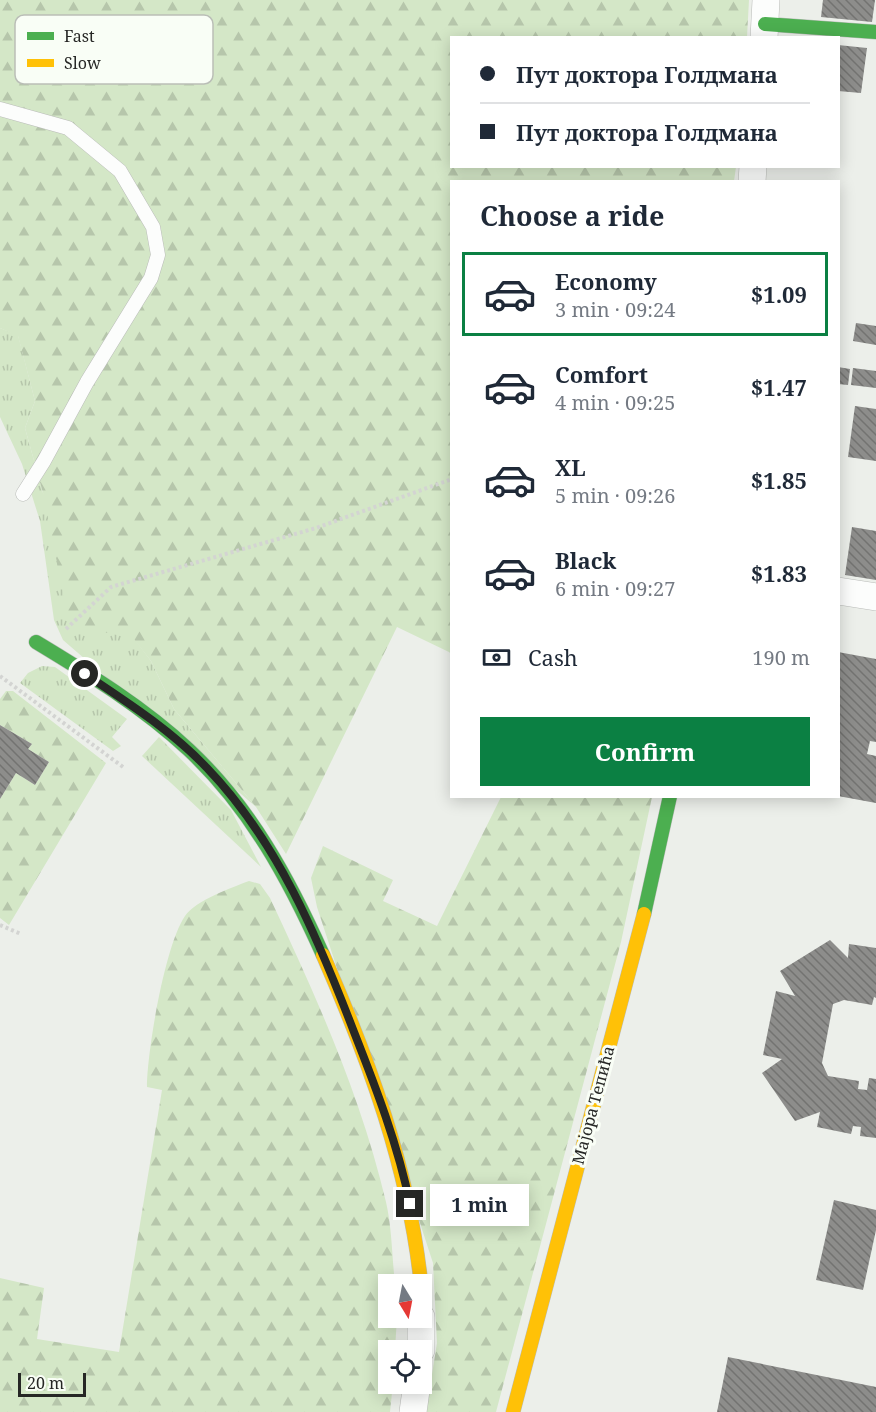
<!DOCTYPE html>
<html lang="en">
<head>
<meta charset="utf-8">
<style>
  :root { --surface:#fff; --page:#f6f6f7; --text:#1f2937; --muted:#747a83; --line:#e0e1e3; --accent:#0b8043 }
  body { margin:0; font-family:"Noto Serif",serif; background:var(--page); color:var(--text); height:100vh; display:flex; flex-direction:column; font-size:22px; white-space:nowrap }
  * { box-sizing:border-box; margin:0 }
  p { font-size:20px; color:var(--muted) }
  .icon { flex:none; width:33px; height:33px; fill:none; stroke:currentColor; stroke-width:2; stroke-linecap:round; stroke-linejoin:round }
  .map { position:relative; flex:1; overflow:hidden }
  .drawer { position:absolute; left:450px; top:180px; width:390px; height:618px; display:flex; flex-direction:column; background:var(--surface); border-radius:0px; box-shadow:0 3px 15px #0003 }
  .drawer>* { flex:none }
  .hud { position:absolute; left:450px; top:36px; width:390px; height:132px; border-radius:0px; box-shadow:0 3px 15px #0003; display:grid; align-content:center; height:132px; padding:0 30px; background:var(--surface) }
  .needle { width:39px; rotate:170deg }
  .fabs { position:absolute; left:378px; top:1274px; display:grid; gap:12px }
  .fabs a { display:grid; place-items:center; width:54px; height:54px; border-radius:0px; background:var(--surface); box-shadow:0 3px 15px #0003; font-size:30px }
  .scale { position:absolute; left:18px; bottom:15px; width:68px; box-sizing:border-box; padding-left:6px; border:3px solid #262725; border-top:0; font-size:16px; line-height:21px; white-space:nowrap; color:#262725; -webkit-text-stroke:4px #f9fef6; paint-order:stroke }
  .end { position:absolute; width:27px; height:27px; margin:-14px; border:8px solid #262725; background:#fff; box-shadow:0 0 0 3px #fff }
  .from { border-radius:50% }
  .bubble { position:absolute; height:42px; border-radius:0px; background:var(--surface); box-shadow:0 3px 15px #0003; font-size:20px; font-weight:700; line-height:42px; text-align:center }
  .hud b { display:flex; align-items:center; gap:21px; height:57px; font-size:22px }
  .hud b+b { border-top:2px solid var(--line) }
  .hud i { width:15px; height:15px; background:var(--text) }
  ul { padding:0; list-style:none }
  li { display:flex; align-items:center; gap:18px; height:84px; margin:0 12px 9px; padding:0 18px; border:3px solid transparent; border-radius:0px }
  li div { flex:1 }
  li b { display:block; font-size:22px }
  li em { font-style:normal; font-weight:700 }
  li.active { border-color:var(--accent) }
  li>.icon { width:54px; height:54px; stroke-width:1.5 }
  h2 { padding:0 30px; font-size:27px; line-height:72px }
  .pay { display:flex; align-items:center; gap:15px; height:66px; padding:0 30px; font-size:22px }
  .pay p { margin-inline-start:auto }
  .primary-button { display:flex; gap:12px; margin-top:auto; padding:12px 30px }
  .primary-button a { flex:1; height:69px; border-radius:0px; background:var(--accent); color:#fff; font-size:24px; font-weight:700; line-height:69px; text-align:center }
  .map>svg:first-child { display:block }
</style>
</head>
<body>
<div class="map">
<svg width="876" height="1412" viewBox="0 0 876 1412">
  <defs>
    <pattern id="grass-tufts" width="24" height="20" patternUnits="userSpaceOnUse" patternTransform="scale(1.5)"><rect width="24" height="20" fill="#d4e7c7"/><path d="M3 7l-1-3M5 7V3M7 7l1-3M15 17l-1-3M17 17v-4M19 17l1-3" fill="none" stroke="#b6c6ab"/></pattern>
    <pattern id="forest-firs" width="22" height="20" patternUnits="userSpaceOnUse" patternTransform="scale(1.5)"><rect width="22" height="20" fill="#d4e7c7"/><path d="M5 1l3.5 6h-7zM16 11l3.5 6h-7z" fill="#b6c6ab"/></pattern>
    <pattern id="building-back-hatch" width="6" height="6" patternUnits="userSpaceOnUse" patternTransform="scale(1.5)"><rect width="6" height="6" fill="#8d8d8b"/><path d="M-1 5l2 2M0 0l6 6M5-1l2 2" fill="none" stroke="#737371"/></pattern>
  </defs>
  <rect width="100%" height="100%" fill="#ecefea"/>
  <g fill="url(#grass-tufts)">
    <polygon points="0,328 18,335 35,401 25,428 43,493 133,637 151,661 174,709 256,807 63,640 54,620 40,521 22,464 0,417"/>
    <polygon points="42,666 55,667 127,719 112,737 121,746 113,751 20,683 28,673"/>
    <polygon points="159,737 231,810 261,867 142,756"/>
  </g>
  <g fill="url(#forest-firs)">
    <polygon points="0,0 749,0 747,37 452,38 452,166 736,167 734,181 452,182 451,653 397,627 286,854 256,807 174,709 151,661 133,638 88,629 69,622 43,493 25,428 35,401 18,336 0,328"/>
    <polygon points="6,691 13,691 106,763 9,925 0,918 0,799 16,773 35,785 49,762 28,749 32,744 0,725 0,699"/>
    <polygon points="501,797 652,797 621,942 496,1412 426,1412 437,1343 433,1263 317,907 311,878 323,846 393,880 383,901 437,926"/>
    <path d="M249 881 260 884 270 898C316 996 361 1096 386 1202 392 1228 392 1257 395 1284H388V1317H397L395 1350H388V1383H393L390 1412H0V1278L44 1288 37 1339 119 1352 162 1090 147 1087C147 1051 165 945 185 916 196 900 231 888 249 881Z"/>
  </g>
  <g fill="url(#building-back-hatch)">
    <polygon points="823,0 875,0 872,22 821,17"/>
    <polygon points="838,45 867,48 861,93 838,91"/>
    <polygon points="856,323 876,326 876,345 853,341"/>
    <polygon points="838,367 850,369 848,385 838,384"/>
    <polygon points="853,368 876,371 876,388 851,385"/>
    <polygon points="855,406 876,409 876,461 848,457"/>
    <polygon points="852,527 876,531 876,580 845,575"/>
    <polygon points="838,652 876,659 876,742 870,741 867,754 876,756 876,803 838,796"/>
    <polygon points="0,725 32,744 28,749 49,762 35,785 16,773 0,799"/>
    <polygon points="830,940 848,958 849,944 876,948 876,998 874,997 872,1005 844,1000 833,1004 822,1063 828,1076 859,1081 858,1089 867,1090 869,1078 876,1079 876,1138 860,1136 861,1127 853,1126 851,1134 817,1127 820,1112 795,1121 762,1073 782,1059 763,1055 776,991 795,996 780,971"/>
    <polygon points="834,1200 876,1210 876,1230 863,1290 816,1280"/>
    <polygon points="728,1357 876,1387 876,1412 717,1412"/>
  </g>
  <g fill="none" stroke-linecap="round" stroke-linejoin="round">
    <g stroke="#babcb9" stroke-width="15">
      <polyline id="lane" points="0,109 68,128 120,171 153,227 158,255 151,278 87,382 44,461 23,494"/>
    </g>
    <g stroke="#babcb9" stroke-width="28">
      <g id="street">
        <polyline points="764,38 766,0"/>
        <polyline points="752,182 753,166"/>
        <polyline points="838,591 876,597"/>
        <polyline points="421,1350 421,1317"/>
        <polyline points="413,1412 417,1383"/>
      </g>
    </g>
    <g stroke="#babcb9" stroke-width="15">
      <g id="fast">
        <polyline points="765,24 876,32"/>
        <path d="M36 642C89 674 143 707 189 750 250 807 289 879 323 955"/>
        <polyline points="644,914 670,796"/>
      </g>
    </g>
    <g stroke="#babcb9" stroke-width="15">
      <g id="slow">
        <path d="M323 955C369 1060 409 1169 421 1284"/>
        <polyline points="513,1412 644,914"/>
      </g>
    </g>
    <g stroke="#d3d4d2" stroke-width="4" stroke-dasharray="3 3" stroke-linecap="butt">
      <polyline points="66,629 111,587 316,528 452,479"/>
      <polyline points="0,676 123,767"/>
      <polyline points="0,925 21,934"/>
    </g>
    <use href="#lane" stroke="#fcfdfc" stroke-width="14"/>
    <use href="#street" stroke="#fcfdfc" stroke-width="27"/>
    <use href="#fast" stroke="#4caf50" stroke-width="14"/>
    <use href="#slow" stroke="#ffc107" stroke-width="14"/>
  </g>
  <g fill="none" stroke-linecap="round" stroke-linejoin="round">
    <path stroke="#262725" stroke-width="8" d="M85 674C127 702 172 731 207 768 278 842 318 938 354 1032 376 1088 398 1145 410 1204"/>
  </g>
  <g text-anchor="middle" stroke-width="6" stroke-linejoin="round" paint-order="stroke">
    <g font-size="16" fill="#262725" stroke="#f9fef6">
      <text transform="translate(593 1105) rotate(-75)" y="6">Мајора Тепића</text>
    </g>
  </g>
  <rect x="15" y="15" width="198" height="69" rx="9" fill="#f9fef6" stroke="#babeb7" stroke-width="1.5"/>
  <rect x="27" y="32" width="27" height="8" fill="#4caf50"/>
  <rect x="27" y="59" width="27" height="8" fill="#ffc107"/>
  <g font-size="16" fill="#262725">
    <text x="64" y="42">Fast</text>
    <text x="64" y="69">Slow</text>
  </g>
</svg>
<div class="fabs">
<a><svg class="needle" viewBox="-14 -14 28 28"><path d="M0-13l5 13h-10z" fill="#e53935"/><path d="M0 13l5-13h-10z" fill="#747a83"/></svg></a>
<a><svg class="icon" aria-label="locate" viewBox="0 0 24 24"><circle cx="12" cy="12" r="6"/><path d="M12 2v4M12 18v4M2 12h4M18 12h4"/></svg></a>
</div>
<div class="scale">20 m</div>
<i class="end from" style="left:85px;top:674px"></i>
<i class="end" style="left:410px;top:1204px"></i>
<div class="bubble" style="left:430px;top:1184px;width:99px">1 min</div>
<div class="hud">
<b><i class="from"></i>Пут доктора Голдмана</b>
<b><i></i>Пут доктора Голдмана</b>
</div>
<section class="drawer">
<h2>Choose a ride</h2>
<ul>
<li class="active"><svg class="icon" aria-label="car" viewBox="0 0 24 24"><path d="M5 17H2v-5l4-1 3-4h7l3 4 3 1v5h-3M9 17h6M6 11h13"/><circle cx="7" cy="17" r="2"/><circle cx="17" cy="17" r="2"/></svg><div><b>Economy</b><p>3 min · 09:24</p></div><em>$1.09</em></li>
<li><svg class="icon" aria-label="car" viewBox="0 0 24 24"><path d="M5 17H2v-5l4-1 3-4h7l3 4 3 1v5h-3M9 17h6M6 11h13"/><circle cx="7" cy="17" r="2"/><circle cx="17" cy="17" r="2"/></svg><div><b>Comfort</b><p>4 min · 09:25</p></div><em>$1.47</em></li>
<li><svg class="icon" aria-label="car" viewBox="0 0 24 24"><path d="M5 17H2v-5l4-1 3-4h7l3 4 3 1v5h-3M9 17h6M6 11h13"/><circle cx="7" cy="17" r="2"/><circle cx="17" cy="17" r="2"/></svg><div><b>XL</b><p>5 min · 09:26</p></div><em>$1.85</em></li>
<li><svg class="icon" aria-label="car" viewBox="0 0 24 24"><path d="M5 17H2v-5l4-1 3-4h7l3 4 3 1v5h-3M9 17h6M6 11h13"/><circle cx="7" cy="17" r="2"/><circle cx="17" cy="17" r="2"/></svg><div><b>Black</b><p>6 min · 09:27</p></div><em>$1.83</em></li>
</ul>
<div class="pay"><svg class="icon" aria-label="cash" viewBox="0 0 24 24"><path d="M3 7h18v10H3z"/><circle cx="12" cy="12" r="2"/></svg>Cash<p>190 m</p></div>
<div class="primary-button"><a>Confirm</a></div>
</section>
</div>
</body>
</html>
